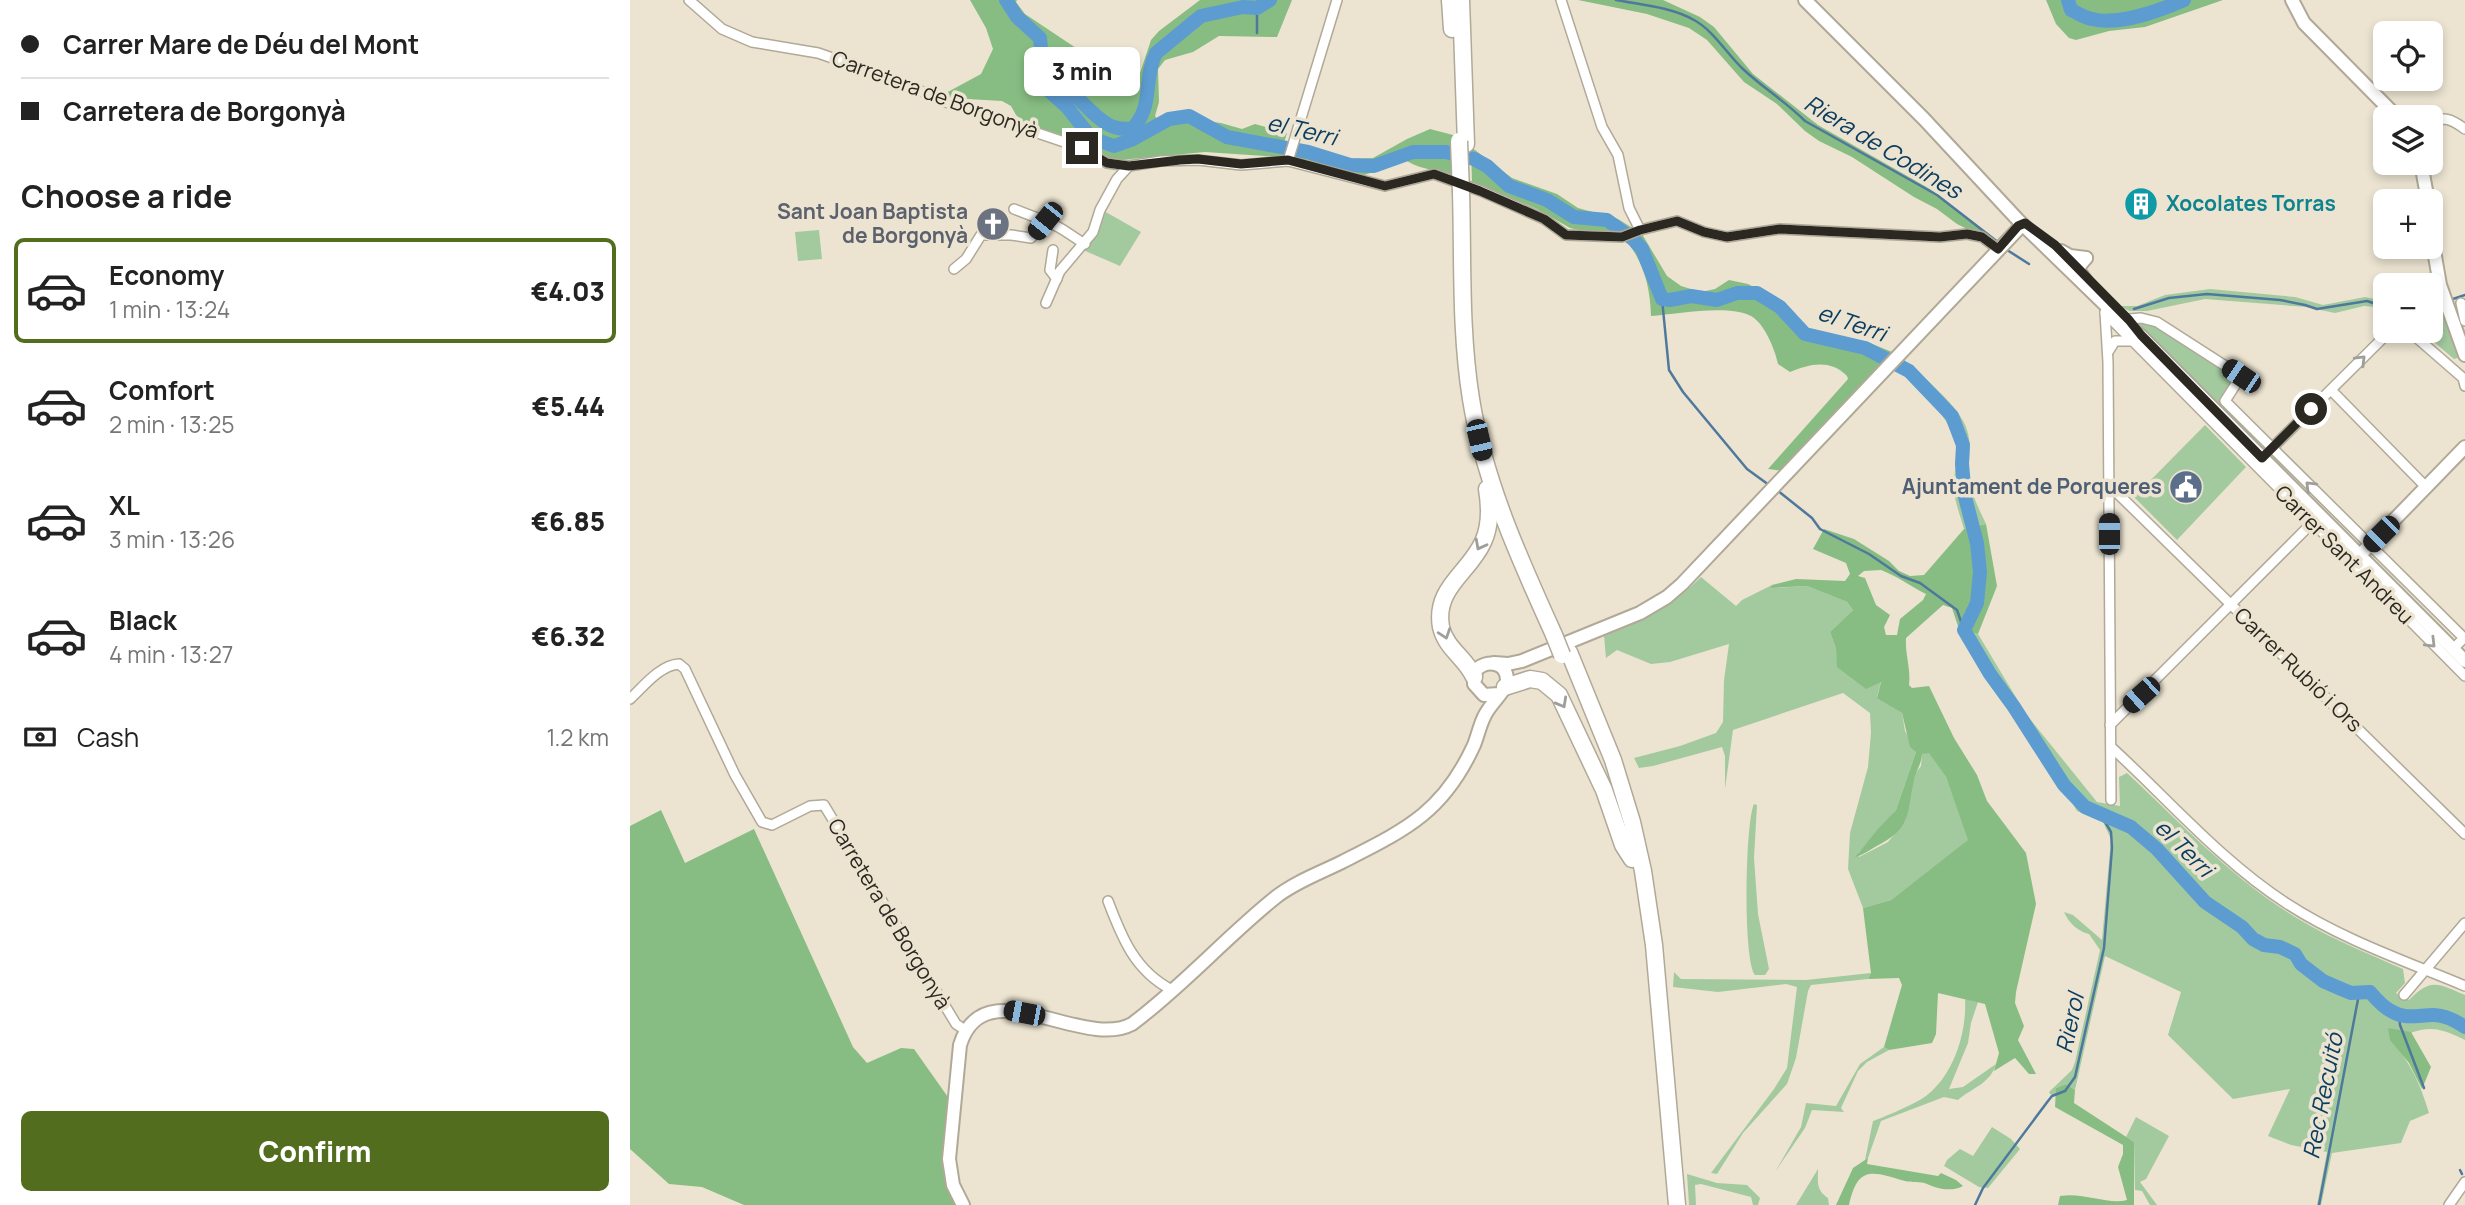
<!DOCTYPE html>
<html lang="en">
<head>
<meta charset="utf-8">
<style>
  :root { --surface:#fff; --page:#f6f6f6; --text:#222; --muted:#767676; --line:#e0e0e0; --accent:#536d1f }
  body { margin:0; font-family:Manrope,sans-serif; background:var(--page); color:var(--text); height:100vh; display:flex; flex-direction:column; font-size:26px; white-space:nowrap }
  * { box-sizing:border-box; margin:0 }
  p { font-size:23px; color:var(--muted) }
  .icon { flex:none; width:38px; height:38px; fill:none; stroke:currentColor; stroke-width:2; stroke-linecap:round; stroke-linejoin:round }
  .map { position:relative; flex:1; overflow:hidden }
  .sheet { display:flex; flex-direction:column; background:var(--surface); width:630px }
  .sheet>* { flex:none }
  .banner { display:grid; align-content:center; height:154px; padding:0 21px; background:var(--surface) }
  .tools { position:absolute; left:1743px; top:21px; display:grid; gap:14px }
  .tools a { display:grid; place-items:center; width:70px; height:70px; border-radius:10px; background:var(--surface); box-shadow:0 4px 10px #0003; font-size:35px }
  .end { position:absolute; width:32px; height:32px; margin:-16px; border:9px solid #2b2821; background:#fff; box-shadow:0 0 0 4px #fff }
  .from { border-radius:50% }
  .bubble { position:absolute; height:49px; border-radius:10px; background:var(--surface); box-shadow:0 4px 10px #0003; font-size:23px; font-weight:800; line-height:49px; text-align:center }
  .car { position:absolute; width:21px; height:42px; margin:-21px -10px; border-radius:9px; box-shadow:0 0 5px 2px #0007; background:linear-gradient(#222 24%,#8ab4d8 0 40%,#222 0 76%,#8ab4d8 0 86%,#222 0) }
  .banner b { display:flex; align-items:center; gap:24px; height:66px; font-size:26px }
  .banner b+b { border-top:2px solid var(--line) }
  .banner i { width:18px; height:18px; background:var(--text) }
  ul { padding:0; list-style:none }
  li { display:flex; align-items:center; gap:21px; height:105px; margin:0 14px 10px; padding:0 7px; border:4px solid transparent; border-radius:10px }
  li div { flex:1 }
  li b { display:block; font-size:26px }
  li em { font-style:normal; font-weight:800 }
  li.active { border-color:var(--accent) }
  li>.icon { width:63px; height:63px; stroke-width:1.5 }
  h2 { padding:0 21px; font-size:32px; line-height:84px }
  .pay { display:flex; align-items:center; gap:18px; height:77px; padding:0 21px; font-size:26px }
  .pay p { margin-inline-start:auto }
  .cta { display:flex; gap:14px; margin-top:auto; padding:14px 21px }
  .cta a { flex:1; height:80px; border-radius:10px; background:var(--accent); color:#fff; font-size:28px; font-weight:800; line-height:80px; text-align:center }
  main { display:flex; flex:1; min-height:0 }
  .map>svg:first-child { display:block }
</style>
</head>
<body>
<main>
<section class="sheet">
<div class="banner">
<b><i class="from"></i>Carrer Mare de Déu del Mont</b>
<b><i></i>Carretera de Borgonyà</b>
</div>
<h2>Choose a ride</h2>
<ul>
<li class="active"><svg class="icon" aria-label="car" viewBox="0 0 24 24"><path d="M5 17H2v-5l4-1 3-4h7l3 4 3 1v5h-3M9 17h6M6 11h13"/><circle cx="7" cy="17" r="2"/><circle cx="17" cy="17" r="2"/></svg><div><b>Economy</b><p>1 min · 13:24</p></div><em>€4.03</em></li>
<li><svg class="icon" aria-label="car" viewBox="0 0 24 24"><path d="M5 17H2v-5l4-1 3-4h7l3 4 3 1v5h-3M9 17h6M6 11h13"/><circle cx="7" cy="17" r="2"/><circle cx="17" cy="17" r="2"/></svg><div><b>Comfort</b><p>2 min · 13:25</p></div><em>€5.44</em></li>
<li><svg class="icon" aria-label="car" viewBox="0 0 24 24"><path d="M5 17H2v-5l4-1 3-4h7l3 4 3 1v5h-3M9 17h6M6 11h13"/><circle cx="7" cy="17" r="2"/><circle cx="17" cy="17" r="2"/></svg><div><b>XL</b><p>3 min · 13:26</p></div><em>€6.85</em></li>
<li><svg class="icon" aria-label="car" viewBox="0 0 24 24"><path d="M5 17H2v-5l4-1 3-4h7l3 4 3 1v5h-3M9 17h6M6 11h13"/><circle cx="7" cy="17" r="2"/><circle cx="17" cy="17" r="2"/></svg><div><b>Black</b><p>4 min · 13:27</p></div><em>€6.32</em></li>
</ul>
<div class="pay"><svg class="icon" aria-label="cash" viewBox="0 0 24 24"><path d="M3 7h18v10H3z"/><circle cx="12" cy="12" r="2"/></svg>Cash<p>1.2 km</p></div>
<div class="cta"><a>Confirm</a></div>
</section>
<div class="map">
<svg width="1835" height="1205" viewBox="0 0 1835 1205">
  <rect width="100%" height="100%" fill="#ece4d1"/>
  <g fill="#a3ca9f">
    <polygon points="474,211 511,232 490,266 453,250 462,241"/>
    <polygon points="189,230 192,259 168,261 165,232"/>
    <polygon points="1580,289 1665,297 1693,305 1735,297 1755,301 1755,311 1745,307 1734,306 1705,313 1676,307 1575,299 1517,311 1500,311 1488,306 1507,306 1535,295"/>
    <polygon points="1810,301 1830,357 1824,359 1791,331 1801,331 1801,303"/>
    <polygon points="1512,322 1537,332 1604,377 1589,400 1629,440 1626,444 1507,324"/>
    <path d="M1272 358C1290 374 1331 407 1337 430 1342 444 1338 458 1339 473 1340 492 1348 507 1356 524L1334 529C1330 514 1322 496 1324 480 1325 467 1329 456 1325 442 1316 409 1287 389 1265 366Z"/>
    <polygon points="1575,425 1616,467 1547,540 1504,497"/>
    <path d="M1071 577 1106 606 1112 600 1142 585V588L1177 586 1217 602 1223 610 1200 632 1206 649 1208 667 1251 681 1247 697 1272 713 1275 731 1286 752 1266 810 1228 853 1229 857 1258 842 1275 821 1284 775 1291 766 1292 754 1299 752 1316 777 1339 840 1261 900 1233 908 1218 869 1220 833 1238 767 1241 733 1240 713 1213 693 1103 730 1095 789V756L1092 747 1023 766 1009 768 1004 758 1050 746 1086 733 1093 722 1094 680 1099 644 1040 662 1021 664 987 650 976 658 974 636C1012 621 1042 606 1071 577Z"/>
    <path d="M1329 629 1348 634 1396 714 1467 802 1490 806 1489 777 1497 773C1553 825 1605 882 1672 921 1704 940 1739 954 1773 969L1775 983 1766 993 1779 1000C1801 977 1809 984 1835 995V1040C1801 1023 1794 1028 1761 1040 1781 1064 1790 1083 1799 1113L1780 1121 1771 1143 1702 1153 1691 1205H1687L1697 1152 1661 1145 1638 1136 1660 1089 1603 1099 1538 1035 1551 992 1475 956 1445 1090 1436 1084 1426 1088V1096L1420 1094 1419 1092 1442 1070 1445 1062 1470 950 1459 934C1447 931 1439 923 1434 912L1443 915 1472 940 1481 839 1473 822 1447 811 1402 738 1370 699 1364 685 1336 644Z"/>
    <path d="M1124 804 1127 805 1124 858 1128 914 1139 969 1135 975H1125C1113 960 1115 823 1124 804Z"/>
    <polygon points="1044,972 1051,979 1176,980 1241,973 1238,979 1181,985 1178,991 1166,1058 1157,1084 1113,1133 1087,1174 1081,1173 1144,1089 1157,1068 1167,987 1156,984 1088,992 1043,987"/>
    <path d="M1335 999 1348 1002 1341 1023 1338 1043 1319 1089 1333 1087 1366 1064C1361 1083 1342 1088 1328 1100L1314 1097 1251 1121 1238 1158 1235 1160 1243 1121C1255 1117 1284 1104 1293 1098 1323 1078 1337 1033 1335 999Z"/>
    <polygon points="1254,1047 1259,1050 1237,1062 1228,1071 1211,1108 1214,1112 1182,1110 1175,1128 1145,1172 1171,1127 1176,1103 1206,1106 1230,1064"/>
    <polygon points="1506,1117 1539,1136 1516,1179 1510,1182 1527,1205 1520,1205 1512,1191 1505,1190 1504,1142 1496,1137"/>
    <polygon points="1362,1127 1381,1139 1390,1149 1358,1188 1349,1187 1314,1166 1317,1160 1330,1149 1343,1156"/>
    <path d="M1188 1169C1188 1182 1186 1190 1198 1198L1199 1205H1166Z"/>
    <polygon points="1057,1174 1087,1183 1117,1185 1130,1198 1128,1205 1123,1205 1121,1197 1071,1184 1065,1185 1066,1205 1059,1205"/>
  </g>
  <g fill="#87bd82" fill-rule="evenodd">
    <path d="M340 0H387L386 2 395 14 491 78 509 76 521 40 529 31 570 0H662L647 37 589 36 563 52 535 60 528 69 529 102 525 116 528 120 561 115 576 121 591 123 612 129 625 124 657 133 654 143 708 159 743 158 777 139 800 129 823 135 824 175C808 170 791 170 777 161L731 176 662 158 575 152 490 160 475 157 438 137 395 123 386 115 381 106 372 101 319 98 314 94 351 74 363 49 356 28Z"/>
    <polygon points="948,0 1033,0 1070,17 1084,27 1123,74 1188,125 1300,189 1368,241 1365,245 1355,238 1327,224 1307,209 1284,197 1222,157 1189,141 1175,131 1147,104 1114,82 1077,40 1059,28 1017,14"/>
    <polygon points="1416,0 1593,0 1515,27 1479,31 1446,40 1439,38 1426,24"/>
    <path d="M841 147 882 178 927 194 948 208 988 219 1012 234 1037 276 1051 286 1071 292 1085 289 1099 280 1118 284 1155 303 1172 328 1177 330 1199 339 1235 341 1262 352 1155 471 1138 469 1218 379 1217 376C1200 359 1180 364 1160 372L1148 364C1145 349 1134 323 1121 316 1098 304 1047 314 1021 316 1020 285 1013 258 991 235L957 232 940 228 907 209 842 182Z"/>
    <path d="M1356 524 1367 586 1348 634 1329 629 1322 608 1313 605 1276 638C1275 655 1281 668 1279 685L1282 688 1299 686 1324 738 1347 775 1357 801 1396 853 1406 904 1386 992 1385 1003 1394 1026 1388 1040 1406 1074H1399L1385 1058 1364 1071 1369 1053 1355 1004 1308 993 1306 1034 1302 1043 1259 1050 1254 1047 1272 985 1269 978 1238 979 1241 973 1233 908 1261 900 1338 840 1316 777 1299 753 1292 754C1291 766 1286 770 1284 780 1276 817 1282 828 1245 847 1238 851 1233 855 1225 857L1248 829 1266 810 1286 752 1280 747 1272 713 1247 698 1251 682 1236 689 1207 667 1206 649 1200 632 1223 610 1217 602 1177 586 1141 588 1142 585 1166 579 1215 581 1220 574 1216 563 1183 549 1194 529 1224 539 1259 561 1269 571 1280 576 1294 575 1334 529ZM1251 570C1267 576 1280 586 1296 594L1293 600 1270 619 1267 635H1256L1254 627 1260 615 1246 605 1235 578 1228 576 1234 571Z"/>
    <polygon points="31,810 55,863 124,829 223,1047 237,1063 271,1048 284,1049 320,1100 314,1175 329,1205 114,1205 72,1187 39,1184 0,1149 0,826"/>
    <polygon points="1758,1028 1781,1032 1801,1067 1792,1089 1779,1063 1760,1040"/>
    <path d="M1436 1084 1445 1090 1444 1103 1504 1142V1205H1428L1430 1196C1454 1192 1478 1205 1497 1200L1488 1167 1493 1154V1145L1425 1107 1426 1088Z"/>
    <path d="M1238 1158 1237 1164 1308 1176 1311 1173 1326 1180 1333 1186C1323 1192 1307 1189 1297 1184 1290 1181 1282 1183 1275 1181 1243 1172 1228 1164 1219 1205H1206L1223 1168Z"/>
  </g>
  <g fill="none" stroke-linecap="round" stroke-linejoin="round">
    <g stroke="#4e799c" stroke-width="2.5">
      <path d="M986 0C1012 5 1041 7 1064 20 1083 30 1097 54 1113 69 1133 88 1155 101 1175 121L1307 195 1369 243"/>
      <polyline points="627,8 627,33"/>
      <polyline points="613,139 615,144"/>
      <polyline points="1374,248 1399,264"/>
      <polyline points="1032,299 1039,370 1053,392 1117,469 1139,485"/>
      <polyline points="1820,300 1835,295"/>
      <polyline points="1801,308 1810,304"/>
      <polyline points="1504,309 1539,298 1577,294 1650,300 1675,305 1687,309 1737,301 1755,307"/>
      <polyline points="1147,490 1182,518 1190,529 1239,554 1271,576 1290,583 1327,610 1334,630"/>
      <polyline points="1769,1015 1770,1025 1794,1088"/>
      <polyline points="1830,1170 1832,1174"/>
      <polyline points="1345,1205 1353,1188 1418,1101 1422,1096 1435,1091 1445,1077 1474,948 1482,848 1481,832 1471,815"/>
      <polyline points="1689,1205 1729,994"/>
    </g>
    <g stroke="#5d9cd0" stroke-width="14">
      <path d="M376 0 387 17 410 38 411 49 403 63V73L407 80 437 107 459 135 467 140 484 146 501 140 539 119 559 116 597 137 678 152 720 165 744 166 783 152H816L844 159 857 166 879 186 917 200 944 217 977 220 1004 240 1012 249 1032 299 1040 300 1061 296 1087 300 1107 293H1127L1150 307 1175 334 1235 348 1279 371 1322 416 1333 445 1332 464 1335 497 1347 543 1350 572 1347 603 1334 630 1360 674 1384 707 1434 785 1455 807 1501 827 1527 849 1575 902 1612 927 1623 939 1634 945 1650 947 1665 954 1671 964 1693 981 1709 988 1721 993 1740 992C1746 999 1753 1007 1761 1011 1776 1020 1788 1015 1804 1015 1815 1015 1826 1021 1835 1027"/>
      <path d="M1438 0 1441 10C1448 13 1455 18 1462 19 1488 26 1531 10 1554 0"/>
      <path d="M426 96 443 94C461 109 476 134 503 128 524 106 513 78 526 53L571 16 613 7 627 8 640 0"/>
    </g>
    <g stroke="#b0a997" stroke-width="12">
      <g id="street">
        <polyline points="59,0 92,29 122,42 188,53 263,79 316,102 452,148 477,163 499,166 531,161 568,160 611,165 658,161 755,186 804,174 851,191 914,219 936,235 992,237 1010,230 1047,221 1074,232 1097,237 1150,229 1310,237 1337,234 1352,237 1368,249"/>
        <polyline points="931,0 972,127 988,155 999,208 1010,230"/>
        <path d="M1801 126C1812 113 1824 121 1835 129"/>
        <polyline points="658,161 707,0"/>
        <polyline points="384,209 415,221"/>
        <polyline points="423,250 420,270 427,279"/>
        <path d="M324 269 336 259 351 235H381L401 238 415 221C431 226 441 236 455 244"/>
        <polyline points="416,303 430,271 463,232 470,210 487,179 499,166"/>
        <polyline points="1831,303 1835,321"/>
        <polyline points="1475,312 1478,362 1481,800"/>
        <polyline points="1475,313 1835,676"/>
        <polyline points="1499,319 1511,318 1527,322 1611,376 1595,401 1834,638 1823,649"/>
        <polyline points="1779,331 1833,378 1835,386"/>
        <polyline points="1478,352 1485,341 1502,341"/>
        <polyline points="1701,390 1797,488"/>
        <polyline points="1632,458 1760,331"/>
        <polyline points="1479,485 1835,834"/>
        <path d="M0 699C13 687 30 665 49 664L55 669 105 775 132 822 142 825 180 806 194 805 326 1024 335 1030"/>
        <polyline points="1480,725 1682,523"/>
        <path d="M1481 747C1538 799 1591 861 1656 903 1711 939 1775 961 1835 986"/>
        <path d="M478 901C492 938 505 971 542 990"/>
        <polyline points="1774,995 1835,923"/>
        <polyline points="1819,1205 1835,1182"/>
      </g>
    </g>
    <g stroke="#b0a997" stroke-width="16">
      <g id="secondary">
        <polyline points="1175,0 1294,119 1388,220 1495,324 1511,336 1835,661"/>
        <polyline points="1662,0 1674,23 1767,117"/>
        <polyline points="1791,163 1798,201"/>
        <polyline points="1801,233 1810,285 1835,355"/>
        <polyline points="1431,251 1440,256 1456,258"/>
        <polyline points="1456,258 1450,265 1449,271 1456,281"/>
        <polyline points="1729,556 1835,447"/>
        <polyline points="864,663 878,664 892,661 1010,613 1037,597 1052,584 1392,225"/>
        <path d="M333 1205 323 1185 319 1159 330 1045C354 967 452 1051 502 1024 553 986 596 937 646 897 665 882 690 873 712 862 775 830 813 813 844 745 848 735 850 724 855 715 860 704 877 690 877 680 877 662 857 659 846 670L844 684 854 695 869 694"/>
      </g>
    </g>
    <g stroke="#b0a997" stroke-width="19">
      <g id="highway">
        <polyline points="820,0 822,29"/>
        <polyline points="831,0 836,144"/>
        <path d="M831 192C833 261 830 331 841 399 854 481 890 560 924 635"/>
        <polyline points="939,652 983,760 1002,822 1013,871 1024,945 1047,1205"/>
        <path d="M844 677C836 658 816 649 811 627 804 588 839 573 853 542 861 525 860 507 857 489"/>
        <polyline points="875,687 900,679 912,681 929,695 974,790 993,845 1002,859"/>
      </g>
    </g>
    <use href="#street" stroke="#fff" stroke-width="9"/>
    <use href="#secondary" stroke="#fff" stroke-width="12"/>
    <use href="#highway" stroke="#fff" stroke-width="16"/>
    <g stroke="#b0a997" stroke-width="19" stroke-linecap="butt">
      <g id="highway-bridge">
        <polyline points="829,141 831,192"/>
        <polyline points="924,635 932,655"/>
      </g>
    </g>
    <use href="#highway-bridge" stroke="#fff" stroke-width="16"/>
  </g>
  <defs><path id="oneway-chevron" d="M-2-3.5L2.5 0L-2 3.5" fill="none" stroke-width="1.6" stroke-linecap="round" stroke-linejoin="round" transform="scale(1.75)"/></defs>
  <g stroke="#a09e9b">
    <use href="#oneway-chevron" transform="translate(1731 360) rotate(-45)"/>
    <use href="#oneway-chevron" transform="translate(1680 486) rotate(-135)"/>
    <use href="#oneway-chevron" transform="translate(850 545) rotate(118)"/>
    <use href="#oneway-chevron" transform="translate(815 634) rotate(71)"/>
    <use href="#oneway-chevron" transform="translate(1801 643) rotate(45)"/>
    <use href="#oneway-chevron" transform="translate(932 703) rotate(61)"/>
  </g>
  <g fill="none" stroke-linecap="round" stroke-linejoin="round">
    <polyline stroke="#2b2821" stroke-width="9" points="452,148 477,163 499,166 550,160 568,159 611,164 658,160 755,186 804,174 850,191 914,219 936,235 992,237 1010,230 1047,221 1074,232 1097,237 1150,229 1310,237 1337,234 1352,237 1368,249 1388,226 1395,223 1425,245 1499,320 1511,335 1632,458 1681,409"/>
  </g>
  <defs>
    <g id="building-disc" transform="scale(1.75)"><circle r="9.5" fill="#0f9aa8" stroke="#ece4d1"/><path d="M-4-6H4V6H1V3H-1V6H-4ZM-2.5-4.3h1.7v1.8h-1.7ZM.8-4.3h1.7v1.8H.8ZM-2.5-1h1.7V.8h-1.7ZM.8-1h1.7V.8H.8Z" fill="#fff"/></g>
    <g id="church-disc" transform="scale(1.75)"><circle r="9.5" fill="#6b7280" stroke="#ece4d1"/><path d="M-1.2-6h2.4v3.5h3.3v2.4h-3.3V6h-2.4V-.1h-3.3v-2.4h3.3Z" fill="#fff"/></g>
    <g id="civic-disc" transform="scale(1.75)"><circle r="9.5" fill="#5c6f8a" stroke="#ece4d1"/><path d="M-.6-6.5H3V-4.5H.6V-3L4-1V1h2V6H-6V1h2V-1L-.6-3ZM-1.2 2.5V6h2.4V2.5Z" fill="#fff"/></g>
  </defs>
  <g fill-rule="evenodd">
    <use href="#building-disc" x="1511" y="204"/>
    <use href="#church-disc" x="363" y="224"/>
    <use href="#civic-disc" x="1556" y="487"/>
  </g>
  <g text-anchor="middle" stroke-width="7" stroke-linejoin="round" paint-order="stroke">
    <g font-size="21" fill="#2b2821" stroke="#ece4d1">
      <text transform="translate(305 95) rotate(20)" y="7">Carretera de Borgonyà</text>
      <text transform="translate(1714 555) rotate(45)" y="7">Carrer Sant Andreu</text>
      <text transform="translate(1668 670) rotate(44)" y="7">Carrer Rubió i Ors</text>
      <text transform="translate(259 914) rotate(59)" y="7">Carretera de Borgonyà</text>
    </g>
    <g font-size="21" font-weight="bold" fill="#0d838f" stroke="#ece4d1" text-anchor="start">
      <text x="1536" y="211">Xocolates Torras</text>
    </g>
    <g font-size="21" font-weight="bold" fill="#5b616d" stroke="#ece4d1" text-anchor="end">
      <text x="338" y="219">Sant Joan Baptista<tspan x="338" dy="24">de Borgonyà</tspan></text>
    </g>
    <g font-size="21" font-weight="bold" fill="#4e5e75" stroke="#ece4d1" text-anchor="end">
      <text x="1532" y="494">Ajuntament de Porqueres</text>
    </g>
    <g font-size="23" font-style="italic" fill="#0b3d60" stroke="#ece4d1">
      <text transform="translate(672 130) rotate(13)" y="8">el Terri</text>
      <text transform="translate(1253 147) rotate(31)" y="8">Riera de Codines</text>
      <text transform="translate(1222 323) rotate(19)" y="8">el Terri</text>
      <text transform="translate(1554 848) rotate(45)" y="8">el Terri</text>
      <text transform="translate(1440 1023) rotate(-78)" y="8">Rierol</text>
      <text transform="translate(1693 1096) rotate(-79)" y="8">Rec Recuitó</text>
    </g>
  </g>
</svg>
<div class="tools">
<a><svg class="icon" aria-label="locate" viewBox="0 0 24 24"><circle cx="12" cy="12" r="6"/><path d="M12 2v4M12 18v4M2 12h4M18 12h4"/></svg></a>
<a><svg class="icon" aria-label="layers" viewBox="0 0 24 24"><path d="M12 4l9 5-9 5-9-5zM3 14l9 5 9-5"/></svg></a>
<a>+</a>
<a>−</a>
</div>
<i class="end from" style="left:1681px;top:409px"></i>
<i class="end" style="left:452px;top:148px"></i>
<div class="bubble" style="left:394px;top:47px;width:116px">3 min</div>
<i class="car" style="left:415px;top:221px;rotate:219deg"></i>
<i class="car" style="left:1611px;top:376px;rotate:304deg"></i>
<i class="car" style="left:849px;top:440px;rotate:167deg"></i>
<i class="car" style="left:1479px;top:534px;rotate:0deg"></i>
<i class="car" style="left:1751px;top:534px;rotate:225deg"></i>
<i class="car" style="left:1511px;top:695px;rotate:228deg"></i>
<i class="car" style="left:394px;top:1013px;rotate:281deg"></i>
</div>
</main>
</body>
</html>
